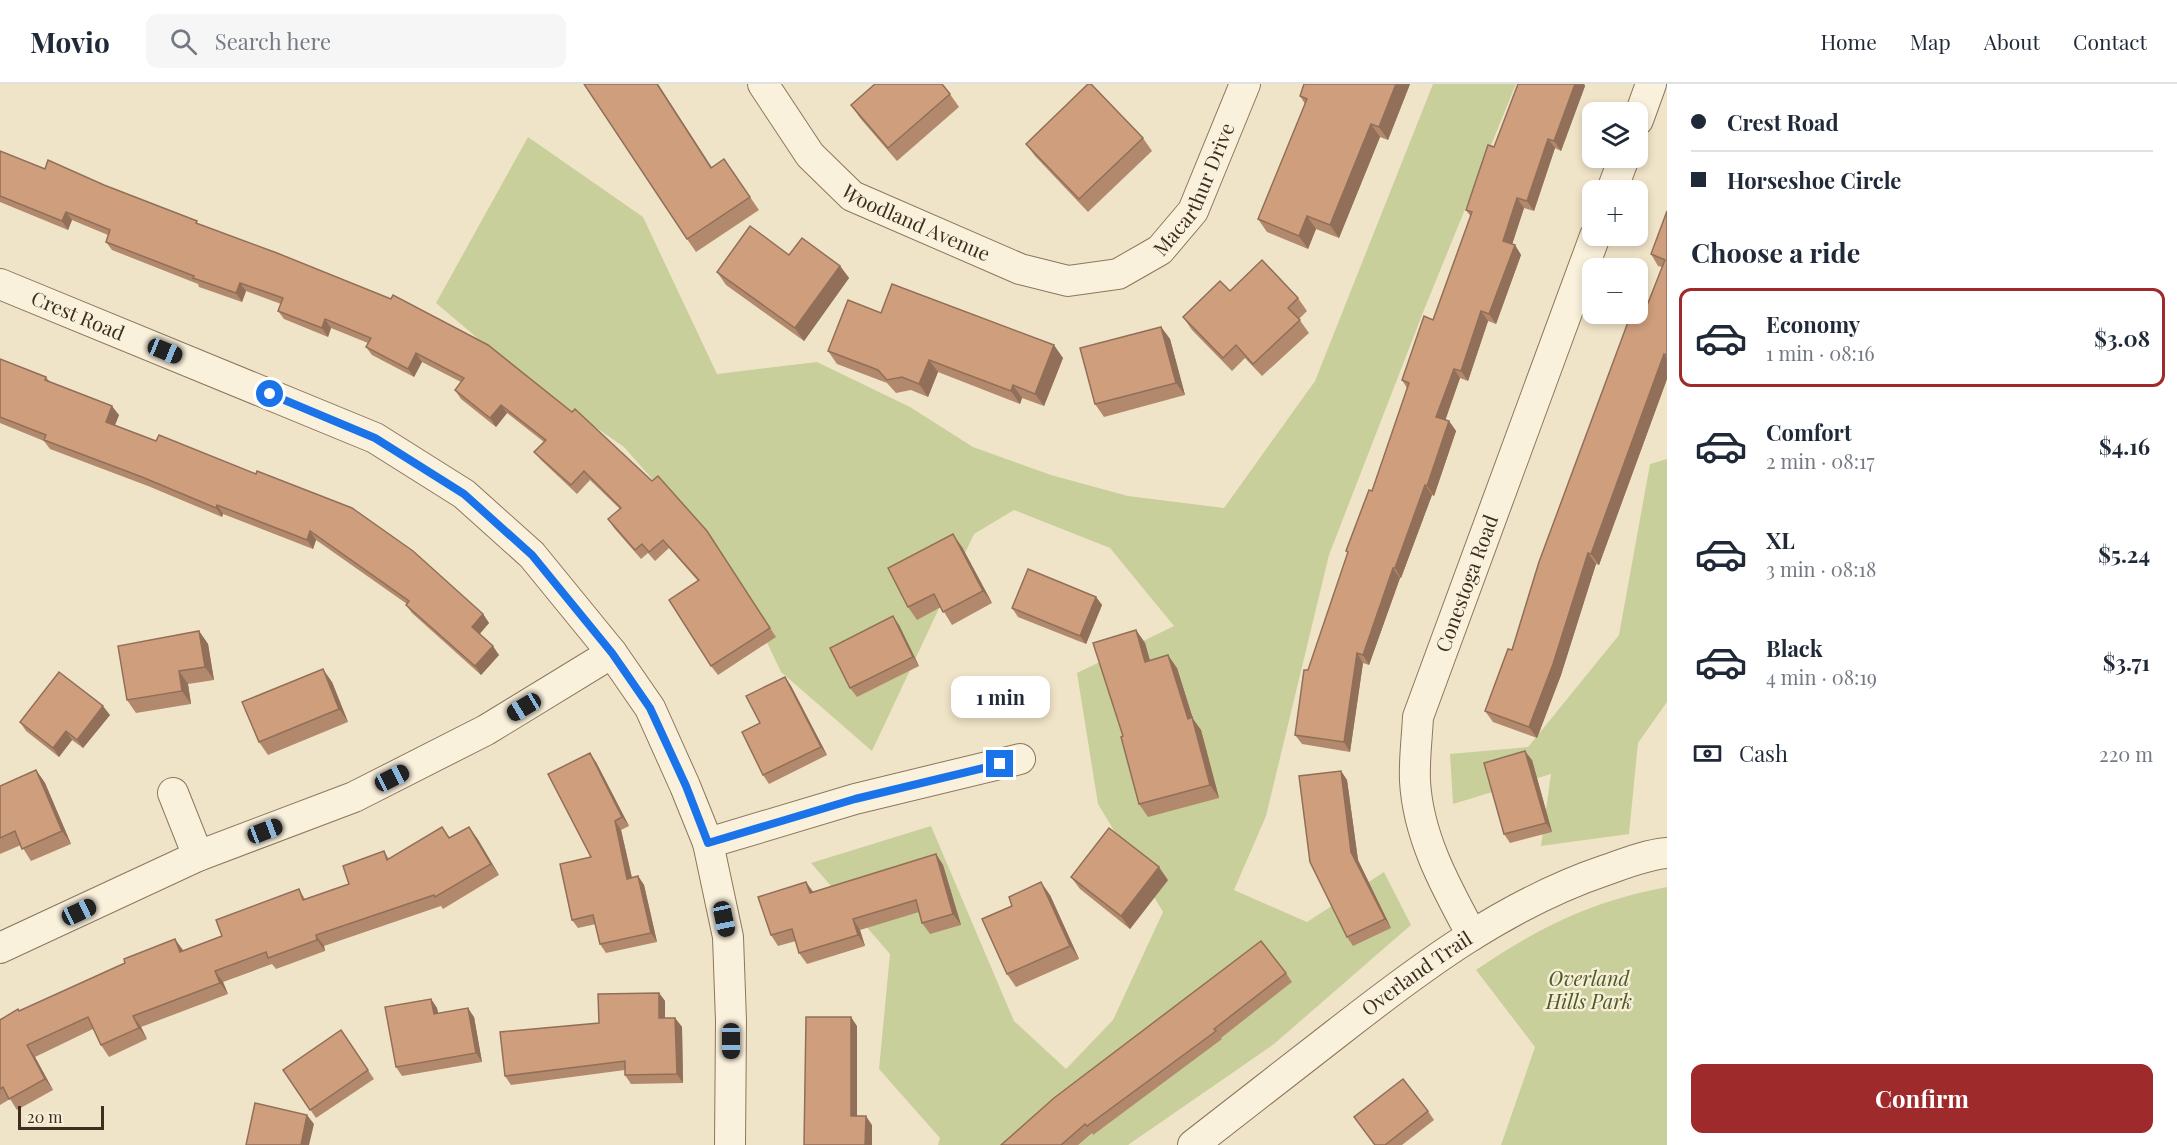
<!DOCTYPE html>
<html lang="en">
<head>
<meta charset="utf-8">
<style>
  :root { --surface:#fff; --page:#f6f6f7; --text:#1f2937; --muted:#747a83; --line:#e0e1e3; --accent:#9e2a2b }
  body { margin:0; font-family:"Playfair Display",serif; background:var(--page); color:var(--text); height:100vh; display:flex; flex-direction:column; font-size:22px; white-space:nowrap }
  * { box-sizing:border-box; margin:0 }
  p { font-size:20px; color:var(--muted) }
  .icon { flex:none; width:33px; height:33px; fill:none; stroke:currentColor; stroke-width:2; stroke-linecap:round; stroke-linejoin:round }
  .map { position:relative; flex:1; overflow:hidden }
  .sheet { display:flex; flex-direction:column; background:var(--surface); width:510px }
  .sheet>* { flex:none }
  .guide { display:grid; align-content:center; height:132px; padding:0 24px; background:var(--surface) }
  .fabs { position:absolute; left:1582px; top:18px; display:grid; gap:12px }
  .fabs a { display:grid; place-items:center; width:66px; height:66px; border-radius:12px; background:var(--surface); box-shadow:0 3px 9px #0003; font-size:30px }
  .scale { position:absolute; left:18px; bottom:15px; width:86px; box-sizing:border-box; padding-left:6px; border:3px solid #3d2e20; border-top:0; font-size:16px; line-height:21px; white-space:nowrap; color:#3d2e20; -webkit-text-stroke:4px #f7eed8; paint-order:stroke }
  .end { position:absolute; width:27px; height:27px; margin:-14px; border:8px solid #1a73e8; background:#fff; box-shadow:0 0 0 3px #fff }
  .from { border-radius:50% }
  .bubble { position:absolute; height:42px; border-radius:12px; background:var(--surface); box-shadow:0 3px 9px #0003; font-size:20px; font-weight:700; line-height:42px; text-align:center }
  .car { position:absolute; width:18px; height:36px; margin:-18px -9px; border-radius:8px; box-shadow:0 0 4px 2px #0007; background:linear-gradient(#222 24%,#8ab4d8 0 40%,#222 0 76%,#8ab4d8 0 86%,#222 0) }
  .guide b { display:flex; align-items:center; gap:21px; height:57px; font-size:22px }
  .guide b+b { border-top:2px solid var(--line) }
  .guide i { width:15px; height:15px; background:var(--text) }
  ul { padding:0; list-style:none }
  li { display:flex; align-items:center; gap:18px; height:99px; margin:0 12px 9px; padding:0 12px; border:3px solid transparent; border-radius:12px }
  li div { flex:1 }
  li b { display:block; font-size:22px }
  li em { font-style:normal; font-weight:700 }
  li.on { border-color:var(--accent) }
  li>.icon { width:54px; height:54px; stroke-width:1.5 }
  h2 { padding:0 24px; font-size:27px; line-height:72px }
  .pay { display:flex; align-items:center; gap:15px; height:66px; padding:0 24px; font-size:22px }
  .pay p { margin-inline-start:auto }
  .button { display:flex; gap:12px; margin-top:auto; padding:12px 24px }
  .button a { flex:1; height:69px; border-radius:12px; background:var(--accent); color:#fff; font-size:24px; font-weight:700; line-height:69px; text-align:center }
  header { display:flex; align-items:center; gap:36px; box-sizing:border-box; height:84px; padding:0 30px; background:var(--surface); border-bottom:2px solid var(--line) }
  header strong { font-size:28px }
  nav { display:flex; gap:33px; margin-inline-start:auto; font-size:21px }
  .search { width:420px; height:54px; background:var(--page); display:flex; align-items:center; gap:15px; box-sizing:border-box; padding:0 21px; border-radius:12px; color:var(--muted); font-size:22px }
  main { display:flex; flex:1; min-height:0 }
  .map>svg:first-child { display:block }
</style>
</head>
<body>
<header>
<strong>Movio</strong>
<div class="search"><svg class="icon" aria-label="search" viewBox="0 0 24 24"><circle cx="10" cy="10" r="6"/><path d="M15 15l6 6"/></svg>Search here</div>
<nav><a>Home</a><a>Map</a><a>About</a><a>Contact</a></nav>
</header>
<main>
<div class="map">
<svg width="1667" height="1061" viewBox="0 0 1667 1061">
  <rect width="100%" height="100%" fill="#f0e4c8"/>
  <g fill="#c9cf9b">
    <polygon points="1433,0 1516,0 1424,226 1329,471 1266,732 1234,806 1307,838 1384,788 1411,841 1274,960 1128,1061 938,1061 940,1054 879,985 890,870 811,779 931,742 1014,937 1066,985 1113,936 1163,828 1098,720 1077,589 1174,542 1110,464 1014,426 974,450 872,667 781,588 733,487 624,363 522,292 436,219 528,53 643,133 717,290 817,278 910,323 973,363 1051,391 1128,412 1224,424 1315,297"/>
    <polygon points="1667,375 1667,618 1638,659 1629,750 1541,762 1551,690 1453,720 1450,670 1528,663 1619,551 1650,380"/>
    <path d="M1667 803V1061H1501L1535 963 1476 886C1539 843 1592 817 1667 803Z"/>
  </g>
  <g fill="none" stroke-linecap="round" stroke-linejoin="round">
    <g stroke="#8d765c" stroke-width="32">
      <g id="minor">
        <path id="s1" d="M763 0 810 71 852 112 1020 185 1068 197 1118 190 1160 166 1193 127 1245 0"/>
        <polyline points="1638,36 1651,0"/>
        <polyline points="1612,106 1624,74"/>
        <path id="s2" d="M0 200 375 354 464 410 532 471 612 569 650 624 685 702 708 759 728 853 731 937 730 1061"/>
        <polyline points="173,709 198,772"/>
        <polyline points="708,759 855,715 1020,675"/>
        <path id="s3" d="M1472 851C1446 803 1418 753 1415 697 1414 676 1417 654 1418 633L1595 152"/>
        <polyline points="0,864 198,772 354,713 486,646 612,569"/>
        <path id="s4" d="M1193 1061C1241 1024 1289 986 1337 949 1420 884 1505 820 1606 786 1626 779 1646 771 1667 769"/>
      </g>
    </g>
    <use href="#minor" stroke="#faf1dc" stroke-width="30"/>
  </g>
  <g fill="#b2896c">
    <polygon points="1410,0 1388,56 1380,53 1339,154 1316,145 1308,165 1267,148 1258,135 1305,20 1300,12"/>
    <polygon points="1518,0 1584,0 1585,2 1561,67 1555,64 1534,127 1524,124 1512,160 1515,161 1521,171 1496,240 1488,237 1468,297 1460,294 1445,336 1449,337 1456,347 1434,412 1432,411 1401,494 1400,494 1369,581 1363,579 1350,668 1302,660 1295,651 1308,586 1348,469 1346,467 1372,407 1407,304 1402,296 1433,236 1471,133 1466,126 1494,63"/>
    <polygon points="950,10 959,23 897,77 860,34 851,21"/>
    <polygon points="1143,54 1152,67 1088,128 1035,72 1026,60"/>
    <polygon points="0,67 45,85 104,101 199,140 652,397 707,447 776,553 718,591 711,582 698,497 669,464 655,477 648,469 641,475 614,444 608,435 620,425 590,396 577,410 541,376 534,368 544,358 507,329 496,343 461,315 455,306 461,298 422,278 414,293 372,271 366,263 368,259 331,244 328,253 284,235 278,227 281,220 246,207 242,218 199,203 198,200 112,166 106,158 108,151 72,136 68,146 0,118"/>
    <polygon points="724,75 759,126 696,168 687,155 712,83"/>
    <polygon points="1667,127 1667,295 1599,481 1596,480 1561,591 1537,654 1493,638 1485,627 1512,566 1662,183 1658,182 1651,170"/>
    <polygon points="789,171 840,182 849,194 804,257 726,201 717,188"/>
    <polygon points="1230,207 1298,214 1307,227 1299,235 1309,249 1262,292 1245,274 1232,287 1192,246 1183,233"/>
    <polygon points="881,229 1063,274 1044,322 1022,314 1020,320 938,288 928,313 911,306 896,309 887,299 837,280 828,267"/>
    <polygon points="1161,243 1170,255 1185,311 1104,333 1095,320"/>
    <polygon points="0,275 46,293 50,298 119,331 115,341 483,530 489,539 479,550 499,571 481,591 412,529 406,521 407,520 316,456 313,465 223,430 222,433 148,402 50,365 44,357 0,339"/>
    <polygon points="962,463 992,519 952,541 941,523 917,536 908,523"/>
    <polygon points="1096,513 1102,521 1086,560 1018,533 1012,524"/>
    <polygon points="899,541 919,582 857,613 850,604"/>
    <polygon points="1136,546 1145,559 1150,577 1177,584 1193,635 1201,646 1219,714 1148,733 1139,720 1123,652"/>
    <polygon points="199,547 208,560 214,596 188,600 191,620 136,629 127,616"/>
    <polygon points="785,593 791,602 827,671 769,700 763,691 760,639"/>
    <polygon points="332,598 348,638 268,671 259,658"/>
    <polygon points="110,631 83,664 72,656 59,673 26,647 20,638"/>
    <polygon points="1532,676 1552,748 1510,759 1504,750"/>
    <polygon points="596,678 629,742 621,746 632,794 638,792 644,801 657,858 606,869 600,860 596,840 578,844 572,836 591,773"/>
    <polygon points="36,686 45,699 71,760 31,777 21,761 0,770 0,702"/>
    <polygon points="1341,687 1347,696 1358,776 1391,844 1353,862 1347,853"/>
    <polygon points="450,754 477,754 499,791 443,825 441,822 324,862 325,867 276,885 272,880 223,898 228,910 141,943 147,955 109,973 101,961 93,945 35,973 53,1006 17,1026 10,1015 0,1021 0,936 19,927 222,852 299,805 305,815 349,800 384,767 389,775"/>
    <polygon points="936,770 943,781 961,841 930,850 922,839 919,828 860,846 865,862 807,880 799,869 796,857 778,862 771,851 814,808"/>
    <polygon points="1071,793 1168,796 1130,845 1080,805"/>
    <polygon points="1050,811 1079,875 1016,903 1007,890"/>
    <polygon points="1286,889 1292,898 1221,954 1222,955 1093,1051 1092,1049 1078,1061 1001,1061"/>
    <polygon points="659,909 665,917 665,934 675,934 682,943 683,999 631,1000 625,991 625,986 511,1001 505,992 599,939"/>
    <polygon points="431,915 437,924 438,929 474,933 482,978 402,992 396,983"/>
    <polygon points="341,946 374,995 316,1034 283,986"/>
    <polygon points="1428,1027 1434,1036 1402,1061 1374,1061"/>
  </g>
  <g fill="#916f58">
    <polygon points="657,0 658,0 720,96 711,84"/>
    <polygon points="1396,0 1410,0 1388,56 1379,43"/>
    <polygon points="1575,0 1584,0 1585,2 1561,67 1554,57"/>
    <polygon points="1371,40 1380,53 1339,154 1330,141"/>
    <polygon points="1548,55 1555,64 1534,127 1527,117"/>
    <polygon points="1517,114 1524,124 1510,167 1503,157"/>
    <polygon points="66,128 72,136 68,146 62,137"/>
    <polygon points="1307,132 1316,145 1308,165 1299,152"/>
    <polygon points="1515,161 1521,171 1496,240 1489,230"/>
    <polygon points="840,182 849,194 804,257 795,244"/>
    <polygon points="240,199 246,207 242,218 236,209"/>
    <polygon points="1481,227 1488,237 1468,297 1461,287"/>
    <polygon points="325,235 331,244 328,253 322,244"/>
    <polygon points="1161,243 1170,255 1185,311 1176,299"/>
    <polygon points="1054,261 1063,274 1044,322 1035,310"/>
    <polygon points="416,269 422,278 414,293 408,285"/>
    <polygon points="1664,270 1667,274 1667,295 1599,481 1591,470"/>
    <polygon points="929,276 938,288 928,313 919,300"/>
    <polygon points="1454,285 1460,294 1443,343 1436,333"/>
    <polygon points="1013,301 1022,314 1020,320 1011,307"/>
    <polygon points="501,321 507,329 496,343 490,334"/>
    <polygon points="112,322 119,331 113,346 106,338"/>
    <polygon points="1449,337 1456,347 1434,412 1427,402"/>
    <polygon points="1425,401 1432,411 1401,494 1395,484"/>
    <polygon points="217,421 223,430 222,433 216,424"/>
    <polygon points="310,447 316,456 313,465 307,456"/>
    <polygon points="953,450 962,463 992,519 983,507"/>
    <polygon points="1588,469 1596,480 1561,591 1537,654 1529,643"/>
    <polygon points="1393,484 1400,494 1369,581 1363,571"/>
    <polygon points="1096,513 1102,521 1086,560 1080,552"/>
    <polygon points="483,530 489,539 478,552 472,543"/>
    <polygon points="893,532 899,541 919,582 913,573"/>
    <polygon points="1136,546 1145,559 1154,591 1145,578"/>
    <polygon points="199,547 208,560 214,596 205,583"/>
    <polygon points="493,562 499,571 481,591 475,582"/>
    <polygon points="1357,569 1363,579 1350,668 1344,658"/>
    <polygon points="1168,571 1177,584 1193,635 1201,646 1219,714 1210,701 1188,635"/>
    <polygon points="323,585 332,598 348,638 339,625"/>
    <polygon points="179,587 188,600 191,620 182,607"/>
    <polygon points="785,593 791,602 827,671 821,663"/>
    <polygon points="103,622 110,631 83,664 77,656"/>
    <polygon points="66,647 72,656 59,673 53,664"/>
    <polygon points="1525,667 1532,676 1552,748 1546,739"/>
    <polygon points="590,669 596,678 629,742 622,733"/>
    <polygon points="36,686 45,699 71,760 62,747"/>
    <polygon points="1341,687 1347,696 1358,776 1391,844 1385,835 1351,768"/>
    <polygon points="615,737 621,746 634,803 627,795"/>
    <polygon points="469,743 477,754 499,791 491,780"/>
    <polygon points="936,770 943,781 961,841 953,830"/>
    <polygon points="1159,783 1168,796 1130,845 1121,832"/>
    <polygon points="638,792 644,801 657,858 651,849"/>
    <polygon points="806,798 814,809 810,809"/>
    <polygon points="1041,798 1050,811 1079,875 1070,862"/>
    <polygon points="853,835 860,846 865,862 858,851"/>
    <polygon points="316,851 324,862 325,867 317,856"/>
    <polygon points="175,855 183,866 188,880 180,868"/>
    <polygon points="215,887 223,898 228,910 220,899"/>
    <polygon points="659,909 665,917 665,943 659,934"/>
    <polygon points="431,915 437,924 440,939 434,930"/>
    <polygon points="468,924 474,933 482,978 476,969"/>
    <polygon points="133,932 141,943 147,955 139,944"/>
    <polygon points="851,933 857,942 857,1041 851,1032"/>
    <polygon points="675,934 682,943 683,999 677,990"/>
    <polygon points="27,961 35,973 53,1006 45,995"/>
    <polygon points="307,1031 314,1040 309,1061 301,1061"/>
    <polygon points="866,1032 872,1041 872,1061 865,1061"/>
  </g>
  <g fill="#cf9f7d" stroke="#916f58" stroke-width="1.5">
    <polygon points="584,0 657,0 711,84 724,75 750,113 687,155"/>
    <polygon points="875,0 942,0 950,10 888,64 851,21"/>
    <polygon points="1088,0 1091,0 1143,54 1079,115 1026,60"/>
    <polygon points="1304,0 1396,0 1379,43 1371,40 1330,141 1307,132 1299,152 1258,135 1307,15 1300,12"/>
    <polygon points="1518,0 1575,0 1554,57 1548,55 1527,117 1517,114 1503,157 1515,161 1489,230 1481,227 1461,287 1454,285 1436,333 1449,337 1427,402 1425,401 1395,484 1393,484 1363,571 1357,569 1344,658 1295,651 1304,586 1308,586 1348,468 1346,467 1369,406 1372,407 1409,299 1402,296 1424,232 1433,236 1472,128 1466,126 1488,61 1494,63"/>
    <polygon points="0,67 45,85 48,76 104,101 197,137 196,139 277,169 391,215 393,211 488,261 572,328 575,325 652,397 658,392 707,447 770,544 711,582 669,516 699,496 663,456 649,468 642,460 635,466 608,435 621,424 584,387 571,401 534,368 546,356 501,321 490,334 455,306 464,294 416,269 408,285 366,263 371,254 325,235 322,244 278,227 283,214 240,199 236,209 193,194 194,192 106,158 110,146 66,128 62,137 0,112"/>
    <polygon points="1667,127 1667,271 1664,270 1591,470 1588,469 1553,580 1529,643 1485,627 1508,565 1512,566 1539,478 1631,230 1638,230 1638,215 1648,219 1665,176 1651,170"/>
    <polygon points="750,142 789,171 802,154 840,182 795,244 717,188"/>
    <polygon points="1262,176 1298,214 1288,224 1300,236 1253,280 1236,261 1223,274 1183,233 1220,197 1230,207"/>
    <polygon points="892,200 1054,261 1035,310 1013,301 1011,307 929,276 919,300 902,293 887,296 878,286 828,267 848,216 881,229"/>
    <polygon points="1161,243 1176,299 1095,320 1080,264"/>
    <polygon points="0,275 46,293 45,296 112,322 106,338 156,357 159,351 256,390 257,387 352,424 413,467 483,530 472,543 493,562 475,582 406,521 409,517 310,447 307,456 217,421 216,424 142,393 44,356 46,351 0,333"/>
    <polygon points="953,450 983,507 943,528 934,510 908,523 888,484"/>
    <polygon points="1028,485 1096,513 1080,552 1012,524"/>
    <polygon points="893,532 913,573 850,604 830,564"/>
    <polygon points="1136,546 1145,578 1168,571 1188,635 1192,633 1210,701 1139,720 1121,653 1123,652 1093,559"/>
    <polygon points="199,547 205,583 179,587 182,607 127,616 118,562"/>
    <polygon points="323,585 339,625 259,658 242,618"/>
    <polygon points="59,588 103,622 77,656 66,647 53,664 20,638"/>
    <polygon points="785,593 821,663 763,691 742,648 760,639 746,612"/>
    <polygon points="1525,667 1546,739 1504,750 1484,679"/>
    <polygon points="590,669 622,733 615,737 627,795 638,792 651,849 600,860 593,831 572,836 560,780 591,773 548,690"/>
    <polygon points="36,686 62,747 22,765 15,747 0,754 0,702"/>
    <polygon points="1341,687 1351,768 1385,835 1347,853 1310,778 1299,692"/>
    <polygon points="442,743 449,754 469,743 491,780 435,813 434,811 316,851 317,856 268,874 266,868 215,887 220,899 133,932 139,944 101,961 88,933 27,961 45,995 9,1015 3,1003 0,1005 0,936 18,925 19,927 125,879 124,875 175,855 180,868 222,852 216,836 299,805 303,816 349,800 343,782 384,767 387,776"/>
    <polygon points="1109,744 1159,783 1121,832 1071,793"/>
    <polygon points="936,770 953,830 922,839 916,816 853,835 858,851 799,869 792,845 771,851 758,813 806,798 810,809"/>
    <polygon points="1041,798 1070,862 1007,890 982,835 1012,822 1009,813"/>
    <polygon points="1261,857 1286,889 1214,945 1216,947 1087,1042 1085,1040 1061,1061 1001,1061 1054,1014"/>
    <polygon points="659,909 659,934 675,934 677,990 625,991 625,977 505,992 500,948 599,939 598,910"/>
    <polygon points="431,915 434,930 468,924 476,969 396,983 385,923"/>
    <polygon points="806,933 851,933 851,1032 866,1032 865,1061 804,1061"/>
    <polygon points="341,946 368,986 310,1026 283,986"/>
    <polygon points="1403,995 1428,1027 1385,1061 1375,1061 1354,1033"/>
    <polygon points="255,1019 307,1031 301,1061 246,1061"/>
  </g>
  <g fill="none" stroke-linecap="round" stroke-linejoin="round">
    <polyline stroke="#1a73e8" stroke-width="8" points="270,310 375,354 464,410 532,471 612,569 650,624 686,702 708,759 855,715 1000,680"/>
  </g>
  <g text-anchor="middle" stroke-width="5" stroke-linejoin="round" paint-order="stroke">
    <g font-size="20" fill="#3d2e20" stroke="#f7eed8">
      <text dy="7" stroke="none"><textPath href="#s1" startOffset="546">Macarthur Drive</textPath></text>
      <text dy="7" stroke="none"><textPath href="#s1" startOffset="213">Woodland Avenue</textPath></text>
      <text dy="7" stroke="none"><textPath href="#s2" startOffset="84">Crest Road</textPath></text>
      <text dy="7" stroke="none"><textPath href="#s3" startOffset="372">Conestoga Road</textPath></text>
      <text dy="7" stroke="none"><textPath href="#s4" startOffset="282">Overland Trail</textPath></text>
    </g>
    <g font-size="20" font-style="italic" fill="#4d5a26" stroke="#f7eed8">
      <text x="1589" y="902">Overland<tspan x="1589" dy="23">Hills Park</tspan></text>
    </g>
  </g>
</svg>
<div class="fabs">
<a><svg class="icon" aria-label="layers" viewBox="0 0 24 24"><path d="M12 4l9 5-9 5-9-5zM3 14l9 5 9-5"/></svg></a>
<a>+</a>
<a>−</a>
</div>
<div class="scale">20 m</div>
<i class="end from" style="left:270px;top:310px"></i>
<i class="end" style="left:1000px;top:680px"></i>
<div class="bubble" style="left:951px;top:592px;width:99px">1 min</div>
<i class="car" style="left:165px;top:267px;rotate:112deg"></i>
<i class="car" style="left:524px;top:623px;rotate:239deg"></i>
<i class="car" style="left:392px;top:694px;rotate:63deg"></i>
<i class="car" style="left:265px;top:747px;rotate:69deg"></i>
<i class="car" style="left:79px;top:828px;rotate:65deg"></i>
<i class="car" style="left:724px;top:835px;rotate:168deg"></i>
<i class="car" style="left:731px;top:957px;rotate:180deg"></i>
</div>
<section class="sheet">
<div class="guide">
<b><i class="from"></i>Crest Road</b>
<b><i></i>Horseshoe Circle</b>
</div>
<h2>Choose a ride</h2>
<ul>
<li class="on"><svg class="icon" aria-label="car" viewBox="0 0 24 24"><path d="M5 17H2v-5l4-1 3-4h7l3 4 3 1v5h-3M9 17h6M6 11h13"/><circle cx="7" cy="17" r="2"/><circle cx="17" cy="17" r="2"/></svg><div><b>Economy</b><p>1 min · 08:16</p></div><em>$3.08</em></li>
<li><svg class="icon" aria-label="car" viewBox="0 0 24 24"><path d="M5 17H2v-5l4-1 3-4h7l3 4 3 1v5h-3M9 17h6M6 11h13"/><circle cx="7" cy="17" r="2"/><circle cx="17" cy="17" r="2"/></svg><div><b>Comfort</b><p>2 min · 08:17</p></div><em>$4.16</em></li>
<li><svg class="icon" aria-label="car" viewBox="0 0 24 24"><path d="M5 17H2v-5l4-1 3-4h7l3 4 3 1v5h-3M9 17h6M6 11h13"/><circle cx="7" cy="17" r="2"/><circle cx="17" cy="17" r="2"/></svg><div><b>XL</b><p>3 min · 08:18</p></div><em>$5.24</em></li>
<li><svg class="icon" aria-label="car" viewBox="0 0 24 24"><path d="M5 17H2v-5l4-1 3-4h7l3 4 3 1v5h-3M9 17h6M6 11h13"/><circle cx="7" cy="17" r="2"/><circle cx="17" cy="17" r="2"/></svg><div><b>Black</b><p>4 min · 08:19</p></div><em>$3.71</em></li>
</ul>
<div class="pay"><svg class="icon" aria-label="cash" viewBox="0 0 24 24"><path d="M3 7h18v10H3z"/><circle cx="12" cy="12" r="2"/></svg>Cash<p>220 m</p></div>
<div class="button"><a>Confirm</a></div>
</section>
</main>
</body>
</html>
